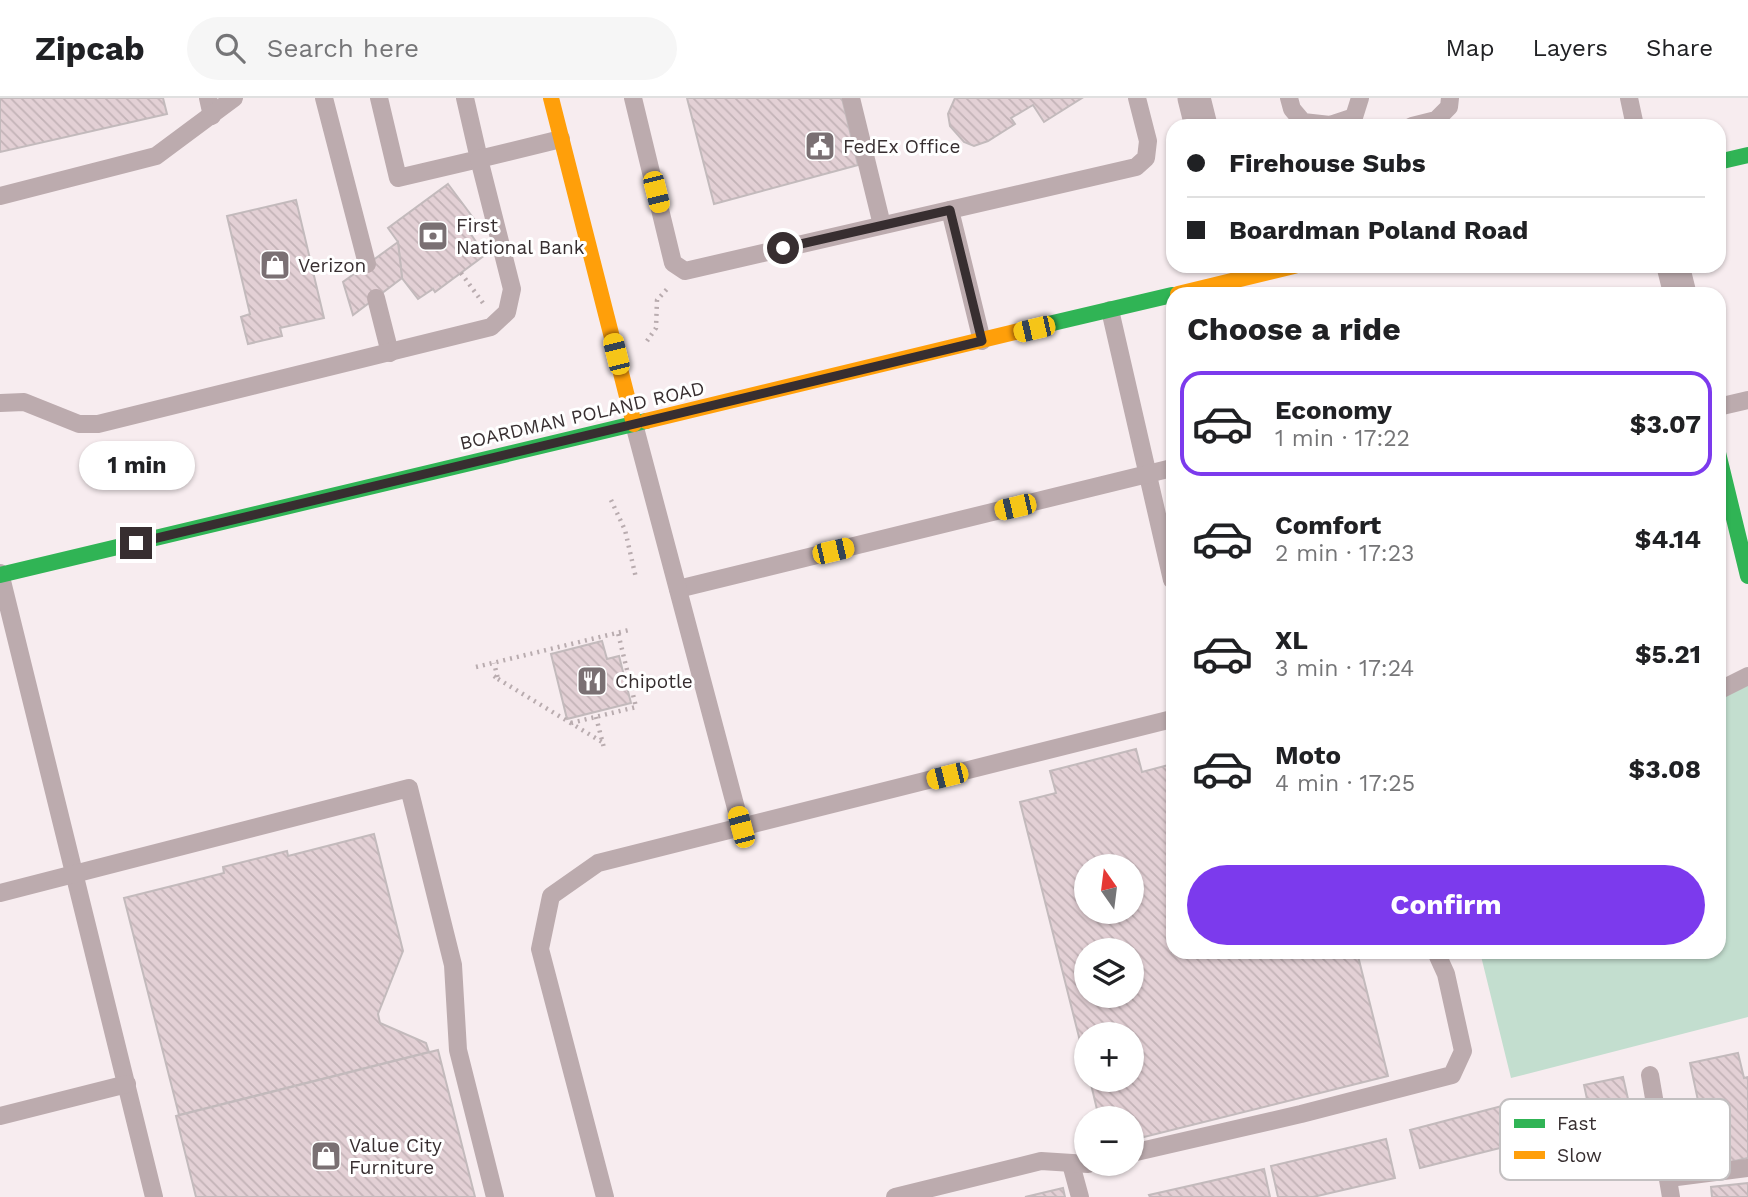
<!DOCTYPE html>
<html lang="en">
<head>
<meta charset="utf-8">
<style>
  :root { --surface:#fff; --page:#f6f6f6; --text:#202124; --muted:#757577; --line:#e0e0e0; --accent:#7c3aed }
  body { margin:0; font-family:"Work Sans",sans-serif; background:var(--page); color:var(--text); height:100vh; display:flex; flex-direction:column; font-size:26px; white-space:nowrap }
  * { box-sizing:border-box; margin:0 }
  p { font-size:23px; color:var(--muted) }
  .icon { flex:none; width:38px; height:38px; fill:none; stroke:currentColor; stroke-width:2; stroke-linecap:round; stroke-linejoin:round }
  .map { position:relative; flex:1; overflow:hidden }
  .side { position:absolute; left:1166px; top:189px; width:560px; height:672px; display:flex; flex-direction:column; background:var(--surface); border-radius:21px; box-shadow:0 2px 5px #0004 }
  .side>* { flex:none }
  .top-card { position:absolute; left:1166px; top:21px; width:560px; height:154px; border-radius:21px; box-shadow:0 2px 5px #0004; display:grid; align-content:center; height:154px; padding:0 21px; background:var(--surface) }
  .needle { width:46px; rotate:346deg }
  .fabs { position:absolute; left:1074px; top:756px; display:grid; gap:14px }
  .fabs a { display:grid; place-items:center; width:70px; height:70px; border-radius:50%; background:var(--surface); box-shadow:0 2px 5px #0004; font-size:35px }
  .end { position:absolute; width:32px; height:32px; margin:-16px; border:9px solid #372e30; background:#fff; box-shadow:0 0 0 4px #fff }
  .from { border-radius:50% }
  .bubble { position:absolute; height:49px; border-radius:24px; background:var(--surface); box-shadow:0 2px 5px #0004; font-size:23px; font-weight:700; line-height:49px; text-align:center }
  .car { position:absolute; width:21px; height:42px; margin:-21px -10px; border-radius:9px; box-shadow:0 0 5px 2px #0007; background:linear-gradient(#f5c518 24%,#345 0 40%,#f5c518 0 76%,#345 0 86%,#f5c518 0) }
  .top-card b { display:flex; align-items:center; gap:24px; height:66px; font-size:26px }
  .top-card b+b { border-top:2px solid var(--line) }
  .top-card i { width:18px; height:18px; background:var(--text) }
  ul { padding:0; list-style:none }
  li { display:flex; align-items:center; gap:21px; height:105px; margin:0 14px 10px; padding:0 7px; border:4px solid transparent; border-radius:21px }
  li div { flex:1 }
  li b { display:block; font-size:26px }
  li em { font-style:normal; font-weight:700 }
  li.current { border-color:var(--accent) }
  li>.icon { width:63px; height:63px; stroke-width:1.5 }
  h2 { padding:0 21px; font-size:32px; line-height:84px }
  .action { display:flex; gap:14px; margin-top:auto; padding:14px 21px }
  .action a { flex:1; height:80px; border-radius:42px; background:var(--accent); color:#fff; font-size:28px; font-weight:700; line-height:80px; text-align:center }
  header { display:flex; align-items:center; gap:42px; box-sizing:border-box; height:98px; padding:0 35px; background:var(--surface); border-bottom:2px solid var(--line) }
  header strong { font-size:33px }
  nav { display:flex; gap:38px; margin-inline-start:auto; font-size:24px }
  .search { width:490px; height:63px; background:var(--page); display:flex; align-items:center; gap:18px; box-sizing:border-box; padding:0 24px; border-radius:38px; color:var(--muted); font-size:26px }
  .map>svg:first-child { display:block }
</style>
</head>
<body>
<header>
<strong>Zipcab</strong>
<div class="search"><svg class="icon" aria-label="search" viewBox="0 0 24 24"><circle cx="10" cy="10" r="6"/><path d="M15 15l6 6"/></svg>Search here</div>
<nav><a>Map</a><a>Layers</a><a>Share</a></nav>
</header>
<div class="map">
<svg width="1748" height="1099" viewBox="0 0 1748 1099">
  <defs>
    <pattern id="building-back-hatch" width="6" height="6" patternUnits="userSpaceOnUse" patternTransform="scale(1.75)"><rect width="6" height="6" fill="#e3d0d5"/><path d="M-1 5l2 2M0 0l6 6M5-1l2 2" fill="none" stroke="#c3b3b7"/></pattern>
  </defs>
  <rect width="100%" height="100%" fill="#f7ecef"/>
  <polygon fill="#c3decf" points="1748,578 1748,919 1511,980 1480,854 1718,854 1719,593"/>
  <g fill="url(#building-back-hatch)" stroke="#c3babc" stroke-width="2" fill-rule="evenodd">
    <polygon points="0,0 163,0 167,16 0,54"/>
    <polygon points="687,0 842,0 858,67 714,106"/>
    <polygon points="955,0 1082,0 1044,24 1033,7 1011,20 1015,26 988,43 974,48 964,44 950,28 948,16"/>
    <polygon points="448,86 477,125 468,132 485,157 435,194 433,191 418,201 402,180 398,144 388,130"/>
    <polygon points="296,102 324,220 280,230 282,238 248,246 241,219 250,216 227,118"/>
    <polygon points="398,144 402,180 353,217 343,184"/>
    <polygon points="602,543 607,561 619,558 631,605 567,621 551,556"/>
    <path d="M1136 651 1142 674 1172 666V854H1357L1388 978 1132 1042V1020H1099L1090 982H1132V936H1087V971L1020 704 1056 695 1050 673ZM1087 768H1132V814H1087ZM1087 852H1132V898H1087Z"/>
    <polygon points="374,736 403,853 378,916 380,925 426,945 429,954 179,1017 124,800 224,775 223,769 287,753 288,758"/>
    <polygon points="438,952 475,1099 196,1099 176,1018"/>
    <polygon points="1738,955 1744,980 1748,979 1748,1060 1712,1068 1690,965"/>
    <polygon points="1623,979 1644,1071 1604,1080 1584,987"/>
    <polygon points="1502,1008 1512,1047 1420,1070 1410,1032"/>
    <polygon points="1386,1041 1395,1080 1313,1099 1278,1099 1271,1068"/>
    <polygon points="1264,1071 1270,1099 1150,1099 1149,1097"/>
    <polygon points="1748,1085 1748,1099 1712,1099 1711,1089"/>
    <polygon points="1063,1090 1065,1099 1025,1099"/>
  </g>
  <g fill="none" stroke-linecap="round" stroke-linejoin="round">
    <g stroke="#b9acaf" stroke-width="4.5" stroke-dasharray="2 5" stroke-linecap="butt">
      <polyline points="461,175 483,205"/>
      <polyline points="647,243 656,230 657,202 668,190"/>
      <polyline points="611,402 625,432 636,480"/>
      <polyline points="476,569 629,532"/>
      <polyline points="494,578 498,581 494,565"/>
      <polyline points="498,581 602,644"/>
      <polyline points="596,619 604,650"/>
      <polyline points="571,625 636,609 618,535"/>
    </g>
    <g stroke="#bcabae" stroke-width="18">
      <polyline points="208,0 212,18"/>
      <polyline points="324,0 367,166"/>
      <polyline points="379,0 398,80 479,61 465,0"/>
      <polyline points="633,0 673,165 685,173 1136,69 1146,60 1148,43 1137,0"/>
      <polyline points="851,0 882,127"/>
      <polyline points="1289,0 1292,11 1303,24 1330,27 1354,19 1360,0"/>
      <polyline points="1629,0 1635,28"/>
      <polyline points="1412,28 1436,22 1449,9 1450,0"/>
      <polyline points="0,98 156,58 234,0"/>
      <polyline points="950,112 982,243"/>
      <polyline points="376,200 390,255"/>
      <polyline points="1110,212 1172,482"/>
      <polyline points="0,305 24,304 79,326 98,326 491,229 507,214 512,191 479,61 561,41"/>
      <polyline points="1718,309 1748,302"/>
      <polyline points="0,475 154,1099"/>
      <polyline points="678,491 1172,370"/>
      <polyline points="1718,593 1748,578"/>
      <polyline points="741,729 1172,621"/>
      <polyline points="0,795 409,690 453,867 458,952 495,1099"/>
      <polyline points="1650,977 1671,1099"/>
      <polyline points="0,1018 127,986"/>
      <polyline points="1132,1055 1301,1016 1452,977 1463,953 1446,876 1436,854"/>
      <polyline points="1071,1066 1080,1099"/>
      <polyline points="1669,1080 1748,1070"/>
      <polyline points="605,1099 540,851 551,798 598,765 741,729 634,326"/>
      <polyline points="895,1099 1041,1063 1088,1066"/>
    </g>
    <g stroke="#bcabae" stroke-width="33">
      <polyline points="1194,0 1201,28"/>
      <polyline points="1673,168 1680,196"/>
    </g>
    <g stroke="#30b455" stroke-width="16">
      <polyline points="1718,64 1748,57"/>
      <polyline points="1023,232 1172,197"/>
      <polyline points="1718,355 1748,478"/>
      <polyline points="0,477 646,323"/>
    </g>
    <g stroke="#ff9f0a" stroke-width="16">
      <polyline points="551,0 634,326"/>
      <polyline points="1178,196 1294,168"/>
      <polyline points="646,323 1023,232"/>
    </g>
  </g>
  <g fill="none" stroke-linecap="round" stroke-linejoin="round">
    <polyline stroke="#372e30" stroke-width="9" points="136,445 982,243 950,112 783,150"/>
  </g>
  <defs>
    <g id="civic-square" transform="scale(1.575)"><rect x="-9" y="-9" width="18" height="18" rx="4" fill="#7a7073" stroke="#fff"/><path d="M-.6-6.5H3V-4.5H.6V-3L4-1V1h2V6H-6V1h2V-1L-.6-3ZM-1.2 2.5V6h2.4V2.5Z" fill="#fff"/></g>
    <g id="bank-square" transform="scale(1.575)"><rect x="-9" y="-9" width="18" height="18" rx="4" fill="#7a7073" stroke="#fff"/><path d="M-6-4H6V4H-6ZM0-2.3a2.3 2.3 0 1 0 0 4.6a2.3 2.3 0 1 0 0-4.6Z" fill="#fff"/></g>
    <g id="shop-square" transform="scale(1.575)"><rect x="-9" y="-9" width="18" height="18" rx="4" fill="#7a7073" stroke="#fff"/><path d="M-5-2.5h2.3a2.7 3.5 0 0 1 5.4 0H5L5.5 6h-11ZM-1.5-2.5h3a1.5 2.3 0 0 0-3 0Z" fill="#fff"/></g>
    <g id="restaurant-square" transform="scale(1.575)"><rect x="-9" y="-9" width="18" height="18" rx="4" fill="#7a7073" stroke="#fff"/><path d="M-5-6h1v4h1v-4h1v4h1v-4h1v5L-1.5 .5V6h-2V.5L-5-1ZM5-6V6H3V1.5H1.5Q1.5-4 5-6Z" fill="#fff"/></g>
  </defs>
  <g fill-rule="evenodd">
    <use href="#civic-square" x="820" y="48"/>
    <use href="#bank-square" x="433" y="138"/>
    <use href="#shop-square" x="275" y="167"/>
    <use href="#restaurant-square" x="592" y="583"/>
    <use href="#shop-square" x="326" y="1058"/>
  </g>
  <g text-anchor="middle" stroke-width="6" stroke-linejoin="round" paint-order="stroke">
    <g font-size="19" fill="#372e30" stroke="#fff" text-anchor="start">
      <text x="843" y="55">FedEx Office</text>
      <text x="456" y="134">First<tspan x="456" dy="22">National Bank</tspan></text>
      <text x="298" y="174">Verizon</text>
      <text x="615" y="590">Chipotle</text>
      <text x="349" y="1054">Value City<tspan x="349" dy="22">Furniture</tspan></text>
    </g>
    <g font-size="19" fill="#372e30" stroke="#fff">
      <text transform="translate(582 317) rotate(-13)" y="7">BOARDMAN POLAND ROAD</text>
    </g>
  </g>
  <rect x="1500" y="1001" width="230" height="81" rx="10" fill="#fff" stroke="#c3c0c1" stroke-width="2"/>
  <rect x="1514" y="1021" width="31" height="9" fill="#30b455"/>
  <rect x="1514" y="1053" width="31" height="8" fill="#ff9f0a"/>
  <g font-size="19" fill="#372e30">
    <text x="1557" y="1032">Fast</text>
    <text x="1557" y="1064">Slow</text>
  </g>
</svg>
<div class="fabs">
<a><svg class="needle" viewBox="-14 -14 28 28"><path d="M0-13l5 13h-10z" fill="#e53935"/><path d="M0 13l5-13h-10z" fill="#757577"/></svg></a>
<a><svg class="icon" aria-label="layers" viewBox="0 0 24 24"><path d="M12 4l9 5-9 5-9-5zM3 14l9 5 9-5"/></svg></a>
<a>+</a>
<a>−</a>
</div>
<i class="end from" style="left:783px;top:150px"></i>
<i class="end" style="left:136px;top:445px"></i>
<div class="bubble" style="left:79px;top:343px;width:116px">1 min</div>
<i class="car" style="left:656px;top:94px;rotate:166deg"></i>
<i class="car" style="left:1034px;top:231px;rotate:257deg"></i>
<i class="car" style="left:616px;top:256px;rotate:346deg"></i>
<i class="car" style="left:1015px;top:409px;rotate:257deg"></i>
<i class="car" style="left:833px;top:453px;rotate:77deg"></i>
<i class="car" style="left:947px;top:678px;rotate:256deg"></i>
<i class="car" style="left:741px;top:729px;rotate:345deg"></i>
<div class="top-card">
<b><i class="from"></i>Firehouse Subs</b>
<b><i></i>Boardman Poland Road</b>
</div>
<section class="side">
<h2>Choose a ride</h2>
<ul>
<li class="current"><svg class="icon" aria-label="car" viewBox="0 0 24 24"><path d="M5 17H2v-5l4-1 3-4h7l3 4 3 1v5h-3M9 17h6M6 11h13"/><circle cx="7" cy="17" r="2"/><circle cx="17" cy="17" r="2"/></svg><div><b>Economy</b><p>1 min · 17:22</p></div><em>$3.07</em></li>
<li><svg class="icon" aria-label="car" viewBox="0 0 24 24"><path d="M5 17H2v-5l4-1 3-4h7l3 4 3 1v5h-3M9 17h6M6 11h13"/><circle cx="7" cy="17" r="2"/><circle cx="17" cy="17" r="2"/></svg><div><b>Comfort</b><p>2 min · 17:23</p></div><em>$4.14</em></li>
<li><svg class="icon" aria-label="car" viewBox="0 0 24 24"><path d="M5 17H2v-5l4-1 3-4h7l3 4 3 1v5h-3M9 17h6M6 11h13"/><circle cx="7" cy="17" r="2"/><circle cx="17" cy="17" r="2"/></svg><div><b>XL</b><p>3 min · 17:24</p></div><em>$5.21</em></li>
<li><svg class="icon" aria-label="car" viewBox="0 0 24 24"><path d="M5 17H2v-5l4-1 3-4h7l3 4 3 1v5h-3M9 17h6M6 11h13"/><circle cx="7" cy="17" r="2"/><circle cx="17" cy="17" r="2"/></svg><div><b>Moto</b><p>4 min · 17:25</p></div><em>$3.08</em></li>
</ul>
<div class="action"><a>Confirm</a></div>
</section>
</div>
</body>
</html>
